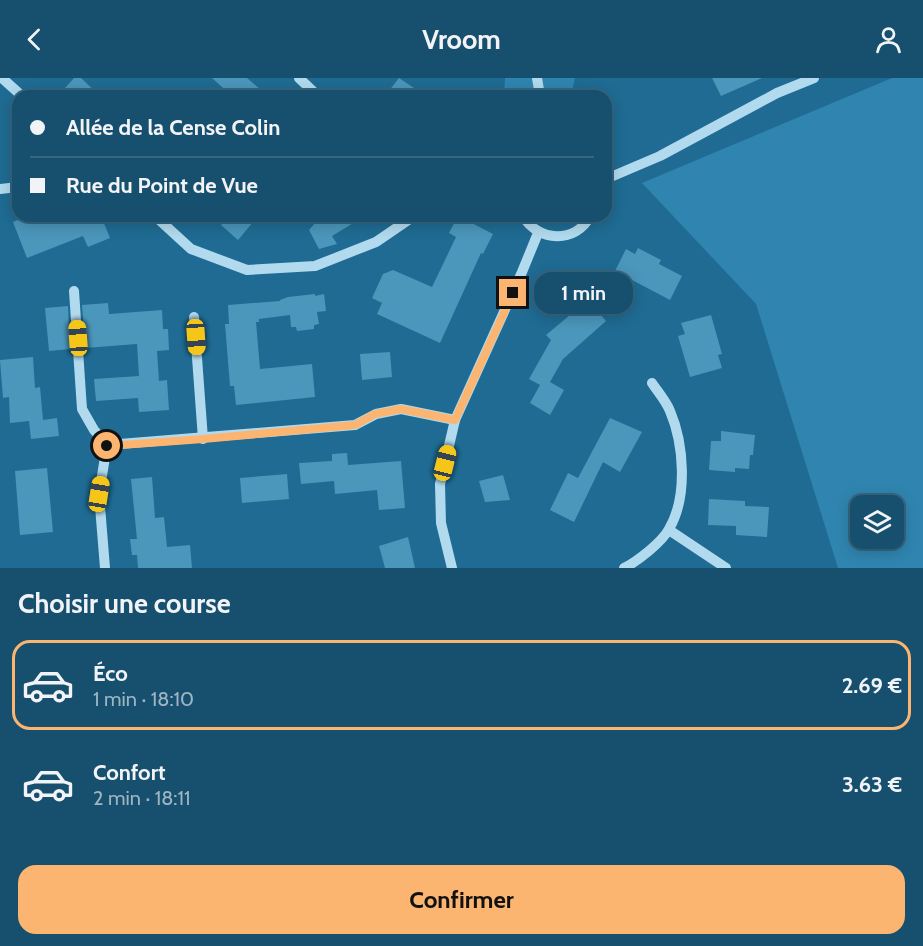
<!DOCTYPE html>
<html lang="fr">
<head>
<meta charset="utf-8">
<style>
  :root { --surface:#17506e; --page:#245a76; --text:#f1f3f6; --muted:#9eb5c2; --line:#366781; --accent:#fcb570 }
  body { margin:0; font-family:Cabin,sans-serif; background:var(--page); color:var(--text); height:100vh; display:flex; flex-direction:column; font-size:22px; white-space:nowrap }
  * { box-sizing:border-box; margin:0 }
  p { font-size:20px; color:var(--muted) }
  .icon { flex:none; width:33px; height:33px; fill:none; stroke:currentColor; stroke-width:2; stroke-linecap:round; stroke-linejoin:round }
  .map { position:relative; height:490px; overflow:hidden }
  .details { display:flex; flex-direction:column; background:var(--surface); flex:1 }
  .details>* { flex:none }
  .guide { position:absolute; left:12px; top:12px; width:600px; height:132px; border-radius:18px; box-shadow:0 3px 15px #0003,0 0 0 2px var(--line); display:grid; align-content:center; height:132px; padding:0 18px; background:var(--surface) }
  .fabs { position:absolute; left:850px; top:417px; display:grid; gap:12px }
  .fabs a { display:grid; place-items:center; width:54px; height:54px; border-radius:12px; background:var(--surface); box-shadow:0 3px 15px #0003,0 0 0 2px var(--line); font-size:30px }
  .end { position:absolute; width:27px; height:27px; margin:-14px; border:8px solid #fcb570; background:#111; box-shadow:0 0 0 3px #111 }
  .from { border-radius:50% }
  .bubble { position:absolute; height:42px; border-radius:18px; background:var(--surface); box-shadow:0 3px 15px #0003,0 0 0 2px var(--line); font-size:20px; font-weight:700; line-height:42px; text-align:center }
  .car { position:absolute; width:18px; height:36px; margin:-18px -9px; border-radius:8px; box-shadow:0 0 4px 2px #0007; background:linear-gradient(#f5c518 24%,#345 0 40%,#f5c518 0 76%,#345 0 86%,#f5c518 0) }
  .guide b { display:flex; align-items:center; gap:21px; height:57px; font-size:22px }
  .guide b+b { border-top:2px solid var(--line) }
  .guide i { width:15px; height:15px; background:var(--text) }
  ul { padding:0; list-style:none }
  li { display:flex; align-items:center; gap:18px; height:90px; margin:0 12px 9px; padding:0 6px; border:3px solid transparent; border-radius:18px }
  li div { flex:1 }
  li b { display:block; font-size:22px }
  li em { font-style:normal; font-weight:700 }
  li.selected { border-color:var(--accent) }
  li>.icon { width:54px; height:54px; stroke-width:1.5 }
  h2 { padding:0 18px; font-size:27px; line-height:72px }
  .button { display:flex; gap:12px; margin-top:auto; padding:12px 18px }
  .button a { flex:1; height:69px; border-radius:18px; background:var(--accent); color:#111; font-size:24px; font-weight:700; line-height:69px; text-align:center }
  header { display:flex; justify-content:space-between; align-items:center; height:78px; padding:0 18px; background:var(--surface); font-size:27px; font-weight:700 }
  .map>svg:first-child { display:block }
</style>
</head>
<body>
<header><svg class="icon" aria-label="back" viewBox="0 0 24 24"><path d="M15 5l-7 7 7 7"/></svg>Vroom<svg class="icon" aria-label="person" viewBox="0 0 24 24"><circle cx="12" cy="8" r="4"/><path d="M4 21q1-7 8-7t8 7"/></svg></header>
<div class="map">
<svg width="923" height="490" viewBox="0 0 923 490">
  <rect width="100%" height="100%" fill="#1f6b93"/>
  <g fill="#2f85af" fill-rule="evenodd">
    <polygon points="505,0 575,0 571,18 504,18"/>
    <path d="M892 0H923V490H838L756 226 642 105ZM861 428H894V460H861Z"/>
  </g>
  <g fill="#4b96bb">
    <polygon points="74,0 81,0 100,18 58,18"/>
    <polygon points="212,0 247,0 268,18 232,18"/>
    <polygon points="399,0 426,18 385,18"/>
    <polygon points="712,0 762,0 721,18"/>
    <polygon points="27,138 101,138 110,160 88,169 83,158 27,180 13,144"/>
    <polygon points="229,138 258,138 238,162 221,147"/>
    <polygon points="321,138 365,138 332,158 337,166 319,171 309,152"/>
    <polygon points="458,138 493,156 483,176 481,175 440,265 377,236 382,225 372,220 383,196 393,192 432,209 456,159 449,155"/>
    <polygon points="638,170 661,182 659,186 682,198 670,222 615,193 626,171 635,176"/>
    <polygon points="315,216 315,218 324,216 326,233 317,234 319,246 314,247 314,251 297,253 296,249 291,249 290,237 259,241 259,244 256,244 260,291 312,286 315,319 236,327 234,308 230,308 225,246 229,246 228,227 280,223 280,222 288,219"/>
    <polygon points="588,222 606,243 563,281 550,304 564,312 550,337 530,325 540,307 529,301 551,262 546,257"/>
    <polygon points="108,225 109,236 162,232 163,251 168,251 169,272 157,273 159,303 167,302 169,332 139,334 138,320 96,323 94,301 139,298 137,266 85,270 82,227"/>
    <polygon points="68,228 70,271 49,273 45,230"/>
    <polygon points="711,237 722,276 718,277 722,290 690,299 678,258 685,256 681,245"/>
    <polygon points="390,274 392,299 362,302 360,276"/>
    <polygon points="33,279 35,310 40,309 43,342 57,340 59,358 31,361 29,343 10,345 9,319 3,320 0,282"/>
    <polygon points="610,340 642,354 620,394 603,384 574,444 550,432 568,395 578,400"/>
    <polygon points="721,353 755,357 753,377 750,377 749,391 735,390 735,394 709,392 711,363 721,363"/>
    <polygon points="347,375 348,387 401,383 405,430 379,432 377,412 335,416 334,403 301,406 299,385 332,383 332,376"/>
    <polygon points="47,390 53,454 20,457 15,393"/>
    <polygon points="287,396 289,421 242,425 240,400"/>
    <polygon points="503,397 510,422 485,424 479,403"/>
    <polygon points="152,399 155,440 164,439 167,469 190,467 192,490 138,490 137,477 132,477 130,461 137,461 131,401"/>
    <polygon points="709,421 745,423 745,428 769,429 767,459 736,457 736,448 708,447"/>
    <polygon points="408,459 415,490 385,490 379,468"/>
  </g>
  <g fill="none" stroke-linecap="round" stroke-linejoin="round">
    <g stroke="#b1daee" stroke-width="10">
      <polyline points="2,0 22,18"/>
      <polyline points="299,0 318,18"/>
      <polyline points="537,0 540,18"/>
      <polyline points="606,101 660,78 777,15 814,0"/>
      <polyline points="0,111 18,109"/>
      <polyline points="155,138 191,171 247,192 315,188 376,164 414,138"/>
      <path d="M523 138C538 164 576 166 590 138"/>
      <polyline points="74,213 82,331 94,352 107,367 99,416 105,490"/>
      <polyline points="194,239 203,361"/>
      <polyline points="107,367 355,347 376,336 401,331 455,342"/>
      <polyline points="669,452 726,490"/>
      <polyline points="452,490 441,445 440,406 455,342 522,194 538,155"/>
      <path d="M624 490C638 483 662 464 669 451 688 419 684 366 670 333 666 323 658 314 652 305"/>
    </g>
  </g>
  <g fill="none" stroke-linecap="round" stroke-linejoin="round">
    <polyline stroke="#fcb570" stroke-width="8" points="107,368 203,361 355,347 375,336 401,331 455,342 513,215"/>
  </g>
</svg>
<div class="fabs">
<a><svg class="icon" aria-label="layers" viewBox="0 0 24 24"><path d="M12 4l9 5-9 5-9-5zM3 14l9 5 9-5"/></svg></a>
</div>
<i class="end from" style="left:107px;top:368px"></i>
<i class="end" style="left:513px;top:215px"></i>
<div class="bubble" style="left:534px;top:194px;width:99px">1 min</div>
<i class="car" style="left:196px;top:259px;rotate:176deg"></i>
<i class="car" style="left:78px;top:260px;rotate:356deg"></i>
<i class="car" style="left:445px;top:385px;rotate:14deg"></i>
<i class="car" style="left:99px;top:416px;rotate:9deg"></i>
<div class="guide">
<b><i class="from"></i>Allée de la Cense Colin</b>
<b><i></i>Rue du Point de Vue</b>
</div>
</div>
<section class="details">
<h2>Choisir une course</h2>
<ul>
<li class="selected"><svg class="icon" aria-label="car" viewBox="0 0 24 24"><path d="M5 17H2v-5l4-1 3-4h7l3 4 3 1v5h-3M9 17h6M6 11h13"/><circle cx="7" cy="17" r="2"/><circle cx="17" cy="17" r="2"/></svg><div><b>Éco</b><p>1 min · 18:10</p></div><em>2.69 €</em></li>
<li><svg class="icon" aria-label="car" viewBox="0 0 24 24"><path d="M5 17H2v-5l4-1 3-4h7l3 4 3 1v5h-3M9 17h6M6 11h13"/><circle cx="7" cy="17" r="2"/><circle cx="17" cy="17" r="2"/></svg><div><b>Confort</b><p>2 min · 18:11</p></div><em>3.63 €</em></li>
</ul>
<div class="button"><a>Confirmer</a></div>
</section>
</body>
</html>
